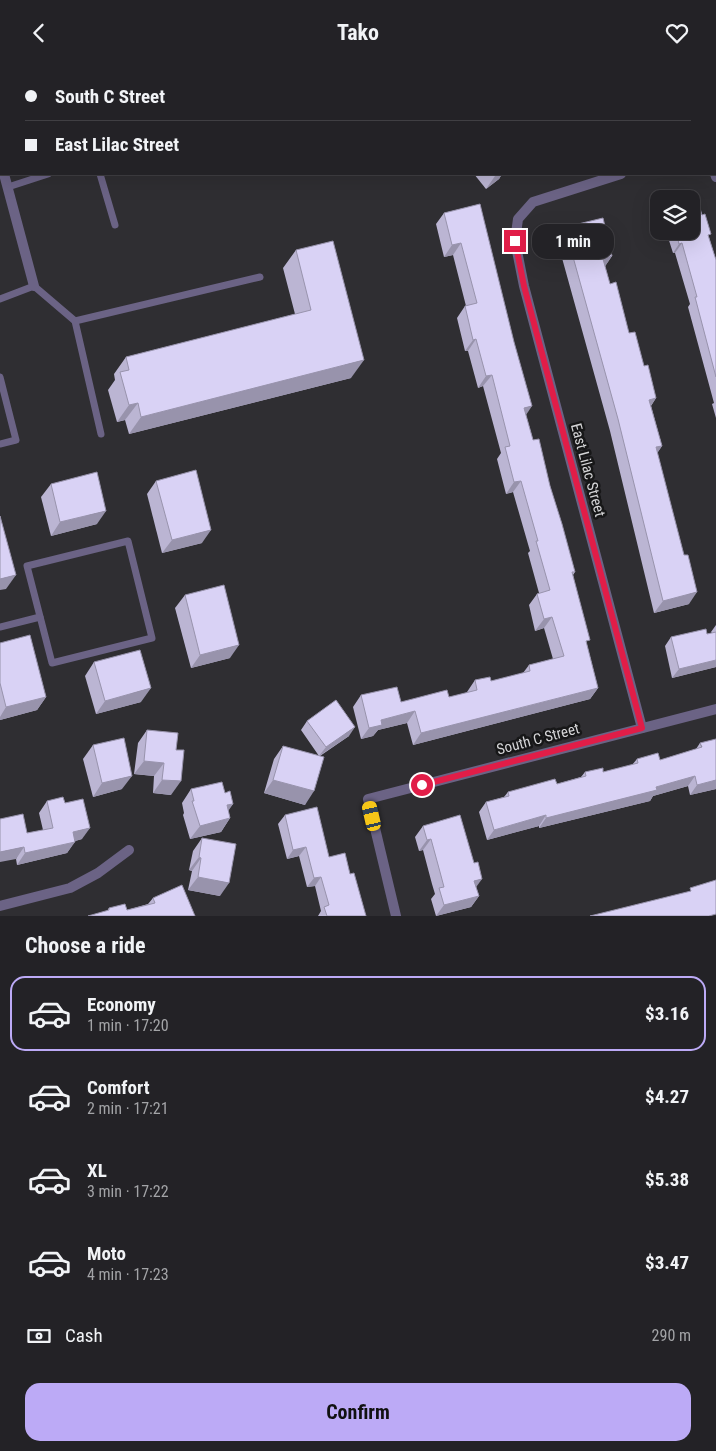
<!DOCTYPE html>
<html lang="en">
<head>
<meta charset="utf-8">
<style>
  :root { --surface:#232226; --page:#2b2a2e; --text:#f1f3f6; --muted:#a3a4a7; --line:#403f43; --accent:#bcaaf6 }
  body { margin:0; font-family:"Roboto Condensed",sans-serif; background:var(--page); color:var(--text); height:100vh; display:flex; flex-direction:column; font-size:19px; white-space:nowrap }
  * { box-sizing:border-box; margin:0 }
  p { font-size:16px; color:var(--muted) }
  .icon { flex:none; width:28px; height:28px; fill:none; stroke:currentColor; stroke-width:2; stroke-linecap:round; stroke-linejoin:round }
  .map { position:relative; height:851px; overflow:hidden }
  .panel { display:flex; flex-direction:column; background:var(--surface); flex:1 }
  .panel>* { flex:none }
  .top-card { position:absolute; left:0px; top:0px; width:716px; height:110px; box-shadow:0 5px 20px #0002,0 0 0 1px var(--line); display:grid; align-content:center; height:110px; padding:0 25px; background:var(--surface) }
  .buttons { position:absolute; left:650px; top:125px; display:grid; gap:10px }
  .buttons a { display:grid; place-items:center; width:50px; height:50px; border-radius:10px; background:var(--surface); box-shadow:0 5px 20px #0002,0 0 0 1px var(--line); font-size:25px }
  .end { position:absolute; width:22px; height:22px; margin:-11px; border:6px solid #e11d48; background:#fff; box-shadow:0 0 0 2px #fff }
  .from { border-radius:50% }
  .bubble { position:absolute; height:35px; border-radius:15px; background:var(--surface); box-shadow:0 5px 20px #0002,0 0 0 1px var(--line); font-size:16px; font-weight:700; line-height:35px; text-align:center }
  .car { position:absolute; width:15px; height:30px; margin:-15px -8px; border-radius:6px; box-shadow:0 0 4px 1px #0007; background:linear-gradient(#f5c518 24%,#345 0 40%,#f5c518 0 76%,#345 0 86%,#f5c518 0) }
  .top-card b { display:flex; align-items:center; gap:18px; height:48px; font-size:19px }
  .top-card b+b { border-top:1px solid var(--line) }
  .top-card i { width:12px; height:12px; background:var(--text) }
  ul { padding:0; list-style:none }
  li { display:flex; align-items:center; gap:15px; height:75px; margin:0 10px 8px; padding:0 15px; border:2px solid transparent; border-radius:15px }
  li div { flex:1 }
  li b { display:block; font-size:19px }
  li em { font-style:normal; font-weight:700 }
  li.active { border-color:var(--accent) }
  li>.icon { width:45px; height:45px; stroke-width:1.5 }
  h2 { padding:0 25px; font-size:22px; line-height:60px }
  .pay { display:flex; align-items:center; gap:12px; height:55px; padding:0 25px; font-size:19px }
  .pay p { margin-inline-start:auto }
  .primary-button { display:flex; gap:10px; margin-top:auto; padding:10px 25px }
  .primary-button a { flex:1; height:58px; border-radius:15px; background:var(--accent); color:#111; font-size:20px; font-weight:700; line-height:58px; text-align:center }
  header { display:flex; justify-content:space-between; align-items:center; height:65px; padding:0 25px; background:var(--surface); font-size:22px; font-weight:700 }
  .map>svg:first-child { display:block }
</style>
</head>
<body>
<header><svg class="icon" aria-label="back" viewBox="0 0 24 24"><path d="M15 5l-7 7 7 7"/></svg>Tako<svg class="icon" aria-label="heart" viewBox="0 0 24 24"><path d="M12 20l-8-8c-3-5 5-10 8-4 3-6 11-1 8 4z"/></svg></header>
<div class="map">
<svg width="716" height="851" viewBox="0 0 716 851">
  <rect width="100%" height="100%" fill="#2f2e32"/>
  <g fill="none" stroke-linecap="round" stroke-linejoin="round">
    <g stroke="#6b6385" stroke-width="7">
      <polyline points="201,0 202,1"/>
      <polyline points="100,109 115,160"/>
      <polyline points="8,122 48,109"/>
      <polyline points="0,234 34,221 75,256 260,212"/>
      <polyline points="75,256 101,369"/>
      <polyline points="0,312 16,375 0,379"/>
      <polygon points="128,476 152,573 52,598 27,501"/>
      <polyline points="0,562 40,552"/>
    </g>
    <g stroke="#6b6385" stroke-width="10">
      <polyline points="0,94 1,98"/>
      <polyline points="4,109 34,221"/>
      <polyline points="621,109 533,137 518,154 515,176 524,221 642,663"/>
      <polyline points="715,109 716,112"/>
      <polyline points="0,841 70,823 98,808 129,785"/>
      <polyline points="396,851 368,734 716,644"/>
    </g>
  </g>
  <g fill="#bbb5d3">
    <rect x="245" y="0" width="60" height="1"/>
    <polygon points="474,109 502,109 499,114 486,124"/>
    <polygon points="480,139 526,350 533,375 550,421 575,507 573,510 587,580 598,623 590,634 413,680 407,658 378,665 373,671 361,674 353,642 361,630 401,637 449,632 467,628 467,627 475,615 491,616 523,608 529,600 553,594 544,563 535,566 529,540 537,529 539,528 528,488 530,486 513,427 506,429 497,394 501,388 483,321 478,323 468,286 465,286 457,253 465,241 466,241 453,190 444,192 436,159 444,148"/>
    <polygon points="702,150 716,195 716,353 712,339 714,338 688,242 690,239 675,188 673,188 666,166 691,166"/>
    <polygon points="574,160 612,191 605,201 610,219 629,268 644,301 656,333 651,341 662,381 657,388 689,539 654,548 610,366 562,193 569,183 566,172"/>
    <polygon points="296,185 351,313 129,369 125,355 117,357 108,325 115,315 114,309 126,292 295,249 283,203"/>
    <polygon points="156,416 202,478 162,488 147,429"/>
    <polygon points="51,419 97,459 51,471 41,432"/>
    <polygon points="185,530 230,593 191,603 175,543"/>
    <polygon points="716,560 716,602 672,613 665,581 671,572 707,569 712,568 711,567"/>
    <polygon points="0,578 46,632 37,645 0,655"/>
    <polygon points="94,597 141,637 96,649 85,611"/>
    <polygon points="307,656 349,671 320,691 305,740 264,728 274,694 283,681 319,691 301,665"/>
    <polygon points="147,665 176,685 171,730 153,728 154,711 134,709 138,678"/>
    <polygon points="700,678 716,724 690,730 688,721 653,731 650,736 539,763 539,761 487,775 479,747 486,737 504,732 508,727 557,719 581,712 585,707 603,707 632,700 637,694 660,695 696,684"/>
    <polygon points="93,680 122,724 93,732 83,694"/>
    <polygon points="191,724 225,728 233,739 228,745 230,753 221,767 190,774 183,750 184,748 182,738"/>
    <polygon points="47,736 65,738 82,774 75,776 67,788 17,800 16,794 27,768 43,765 39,748"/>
    <polygon points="285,750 329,792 350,809 366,851 318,851 321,846 315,821 307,822 299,791 287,794 278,759"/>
    <polygon points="423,761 476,822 479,831 471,842 436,851 431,834 435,829 432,819 423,785 419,786 415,772"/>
    <polygon points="202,773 220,831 188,825 192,806 189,805 193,786"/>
    <polygon points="153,833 195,851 107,846 109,843 127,845 148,839"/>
  </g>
  <g fill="#9893ac">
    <polygon points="498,109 502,109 499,114 486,124 495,111"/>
    <polygon points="461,178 453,190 444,192 452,180"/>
    <polygon points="682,178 675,188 673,188 679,179"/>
    <polygon points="612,191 604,203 603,194"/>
    <polygon points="476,274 468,286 465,286 473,275"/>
    <polygon points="364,295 351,313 129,369 141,352"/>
    <polygon points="492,310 483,321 478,323 486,311"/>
    <polygon points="656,333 648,345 649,335"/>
    <polygon points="138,338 125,355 117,357 129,340"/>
    <polygon points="532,341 524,353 524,343"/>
    <polygon points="662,381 654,393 656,382"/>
    <polygon points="521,416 513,427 506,429 514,417"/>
    <polygon points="106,446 97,459 51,471 60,457"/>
    <polygon points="211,465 202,478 162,488 172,475"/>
    <polygon points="16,510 6,524 0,525 0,514"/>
    <polygon points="697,527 689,539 654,548 663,536"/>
    <polygon points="552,552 544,563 535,566 544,554"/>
    <polygon points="239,580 230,593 191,603 200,590"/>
    <polygon points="716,595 716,602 672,613 679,604"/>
    <polygon points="151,623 141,637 96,649 105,636"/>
    <polygon points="598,623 590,634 413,680 421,668"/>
    <polygon points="46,632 37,645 0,655 0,652 6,642"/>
    <polygon points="415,646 407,658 378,665 373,671 361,674 369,663 381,655"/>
    <polygon points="355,662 349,671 319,691 326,682"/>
    <polygon points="144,696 164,698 154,711 134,709"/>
    <polygon points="132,711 122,724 93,732 102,718"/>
    <polygon points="695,711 688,721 653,731 650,736 539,763 546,753"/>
    <polygon points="162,715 181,716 171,730 153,728"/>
    <polygon points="273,715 314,726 305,740 264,728"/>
    <polygon points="716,715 716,724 690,730 697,720"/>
    <polygon points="233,739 224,752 227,740"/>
    <polygon points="546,750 539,761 487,775 494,765"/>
    <polygon points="230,753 221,767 190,774 200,761"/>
    <polygon points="90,763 82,774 65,779 73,767"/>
    <polygon points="431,774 423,785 419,786 427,775"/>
    <polygon points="75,777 67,788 17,800 25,788"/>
    <polygon points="24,782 16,794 0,797 0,787"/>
    <polygon points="306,782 299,791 287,794 293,785"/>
    <polygon points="199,792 201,793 192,806 189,805"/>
    <polygon points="198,812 229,818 220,831 188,825"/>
    <polygon points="321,812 315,821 307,822 314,813"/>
    <polygon points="482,814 474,825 474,816"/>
    <polygon points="479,831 471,842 436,851 444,840"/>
  </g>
  <g fill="#d9d2f5" stroke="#9893ac">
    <polygon points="141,0 183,0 183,1 136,1"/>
    <polygon points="257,0 305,0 305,1 258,1"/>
    <polygon points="695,127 702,150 705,149 711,169 708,170 716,195 716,312 695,232 697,232 682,178 679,179 676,166 691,166 691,134 673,134"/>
    <polygon points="480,139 514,277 532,341 524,343 533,375 539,374 550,421 562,459 575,507 572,507 590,575 586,576 598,623 421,668 415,646 381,655 382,660 369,663 361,630 397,622 401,637 447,625 449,632 477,625 475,615 490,612 491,616 530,606 529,600 564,591 552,552 544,554 537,529 550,525 536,476 538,476 521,416 514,417 505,382 510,381 492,310 486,311 476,274 473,275 465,241 477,238 461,178 452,180 444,148"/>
    <polygon points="603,153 612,191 603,194 610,219 616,217 629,268 635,267 644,301 648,300 656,333 649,335 662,381 656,382 684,490 688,490 697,527 663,536 618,354 570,181 579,178 574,160"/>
    <polygon points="333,176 364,295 141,352 138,338 129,340 120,307 129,305 126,292 311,245 296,185"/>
    <polygon points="196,405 211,465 172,475 156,416"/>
    <polygon points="97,407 106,446 60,457 51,419"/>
    <polygon points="0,451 16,510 0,514"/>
    <polygon points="224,520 239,580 200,590 185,530"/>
    <polygon points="706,564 707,569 716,567 716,595 679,604 671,572"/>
    <polygon points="30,570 46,632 6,642 0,618 0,578"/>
    <polygon points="140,585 151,623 105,636 94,597"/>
    <polygon points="336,635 355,662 326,682 307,656"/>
    <polygon points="147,665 178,668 176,685 184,685 181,716 162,715 164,698 144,696"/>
    <polygon points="124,673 132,711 102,718 93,680"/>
    <polygon points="716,674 716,715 697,720 695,711 656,722 657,725 546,753 546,750 494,765 486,737 509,731 508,727 555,714 557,719 586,711 585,707 603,703 603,707 638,698 637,694 658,688 660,695 702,682 700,678"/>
    <polygon points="283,681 324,692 314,726 273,715"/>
    <polygon points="222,717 225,728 230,726 233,739 227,740 230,753 200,761 192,736 194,736 191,724"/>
    <polygon points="63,732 65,738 83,734 90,763 73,767 75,777 25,788 24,782 0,787 0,754 23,749 27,768 53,763 47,736"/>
    <polygon points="317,742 329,792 345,788 350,809 354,808 366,851 327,851 324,842 329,840 321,812 314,813 306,782 293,785 285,750"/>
    <polygon points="460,750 474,798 478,797 482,814 474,816 479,831 444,840 439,823 444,822 440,807 431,774 427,775 423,761"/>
    <polygon points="202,773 236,779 229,818 198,812 201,793 199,792"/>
    <polygon points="716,815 716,849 709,851 590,851 691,826 690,823"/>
    <polygon points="182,820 195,851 88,851 109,845 109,843 125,839 127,845 155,838 153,833"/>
  </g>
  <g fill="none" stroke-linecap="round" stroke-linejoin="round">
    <polyline stroke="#e11d48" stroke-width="6" points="422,720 642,663 524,221 515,176"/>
  </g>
  <g text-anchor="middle" stroke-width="5" stroke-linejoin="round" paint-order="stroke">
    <g font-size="15" fill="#d5d5d7" stroke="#171718">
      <text transform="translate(588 405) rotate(75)" y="5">East Lilac Street</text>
      <text transform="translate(538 674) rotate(-15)" y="5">South C Street</text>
    </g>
  </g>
</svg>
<div class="buttons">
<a><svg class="icon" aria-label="layers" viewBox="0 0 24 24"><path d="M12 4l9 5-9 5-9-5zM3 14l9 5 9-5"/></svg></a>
</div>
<i class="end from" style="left:422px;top:720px"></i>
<i class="end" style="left:515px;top:176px"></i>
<div class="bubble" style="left:532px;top:159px;width:82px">1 min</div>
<i class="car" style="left:372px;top:751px;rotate:347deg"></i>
<div class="top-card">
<b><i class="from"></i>South C Street</b>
<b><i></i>East Lilac Street</b>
</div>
</div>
<section class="panel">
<h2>Choose a ride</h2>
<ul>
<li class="active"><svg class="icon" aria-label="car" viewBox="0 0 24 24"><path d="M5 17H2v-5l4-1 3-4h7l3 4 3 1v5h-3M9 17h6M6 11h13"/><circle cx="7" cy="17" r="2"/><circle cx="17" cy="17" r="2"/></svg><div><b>Economy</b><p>1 min · 17:20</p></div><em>$3.16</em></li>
<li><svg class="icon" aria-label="car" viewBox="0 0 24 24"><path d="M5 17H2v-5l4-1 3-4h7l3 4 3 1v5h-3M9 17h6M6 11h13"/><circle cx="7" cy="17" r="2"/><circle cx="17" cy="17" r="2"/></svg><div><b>Comfort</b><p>2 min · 17:21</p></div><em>$4.27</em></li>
<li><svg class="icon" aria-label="car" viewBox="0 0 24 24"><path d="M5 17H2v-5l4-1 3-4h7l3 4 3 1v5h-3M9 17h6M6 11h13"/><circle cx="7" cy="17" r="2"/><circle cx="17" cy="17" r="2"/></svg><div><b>XL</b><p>3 min · 17:22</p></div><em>$5.38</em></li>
<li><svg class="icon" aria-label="car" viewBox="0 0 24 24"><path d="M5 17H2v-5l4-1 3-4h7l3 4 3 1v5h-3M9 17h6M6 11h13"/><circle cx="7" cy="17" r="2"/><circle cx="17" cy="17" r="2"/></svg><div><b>Moto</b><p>4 min · 17:23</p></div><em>$3.47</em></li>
</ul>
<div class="pay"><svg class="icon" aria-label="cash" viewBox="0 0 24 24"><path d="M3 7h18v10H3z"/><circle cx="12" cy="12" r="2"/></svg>Cash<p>290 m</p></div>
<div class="primary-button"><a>Confirm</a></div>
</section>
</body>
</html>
